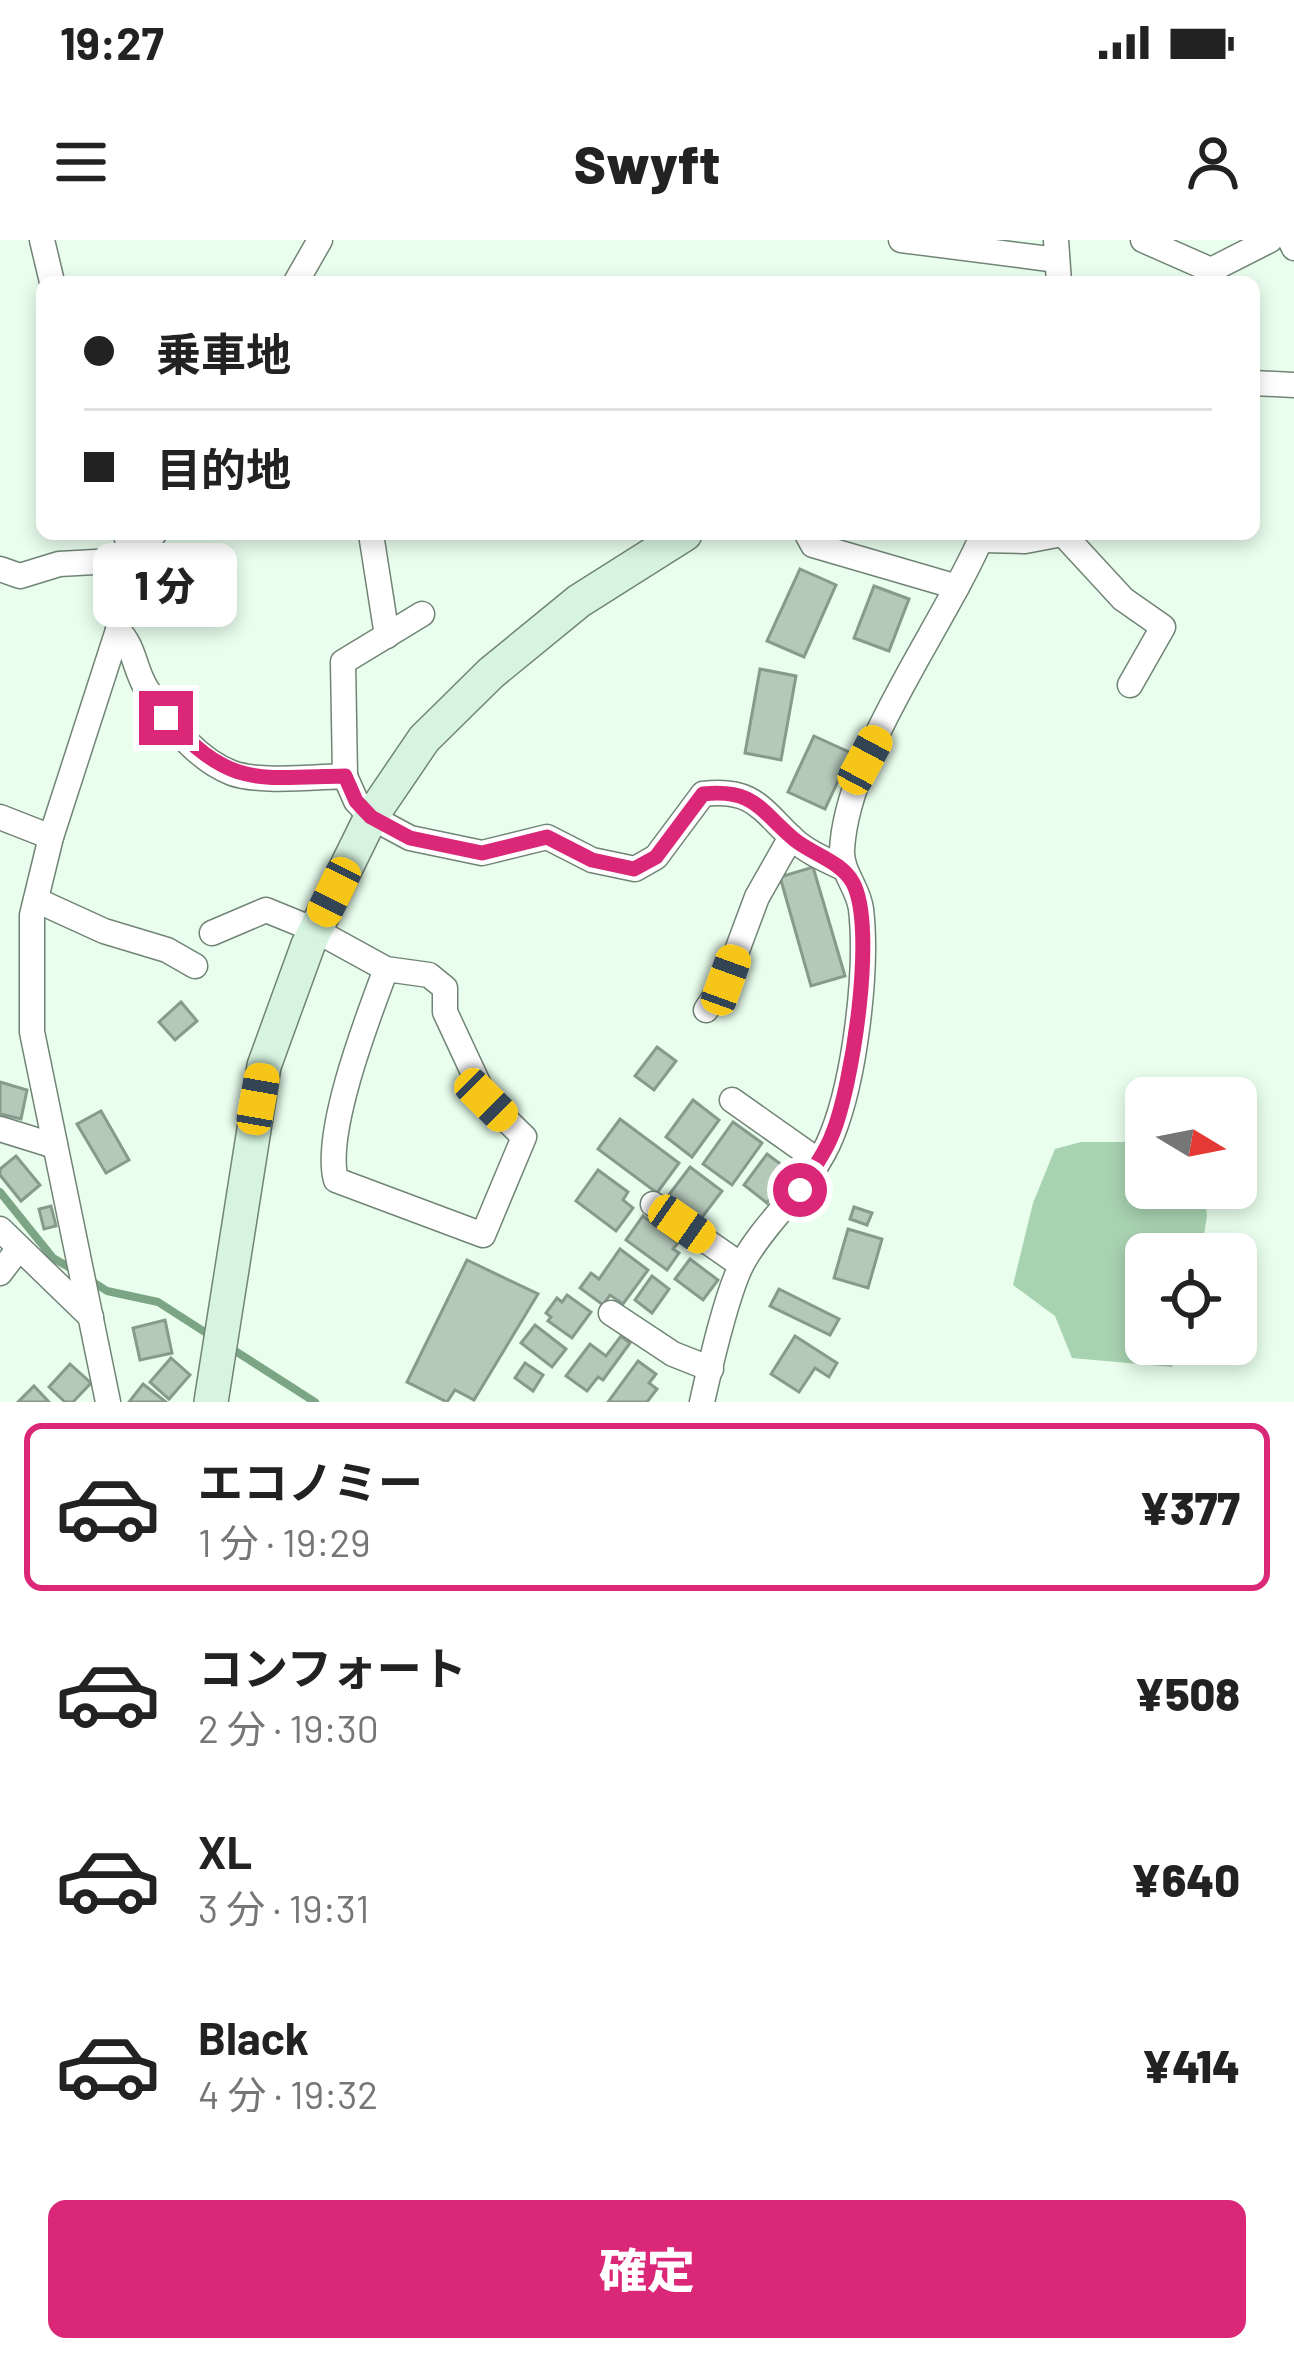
<!DOCTYPE html>
<html lang="ja">
<head>
<meta charset="utf-8">
<style>
  :root { --surface:#fff; --page:#f2f2f2; --text:#222; --muted:#767676; --line:#e0e0e0; --accent:#db2777 }
  body { margin:0; font-family:Barlow,"Noto Sans JP",sans-serif; background:var(--page); color:var(--text); height:100vh; display:flex; flex-direction:column; font-size:45px; white-space:nowrap }
  * { box-sizing:border-box; margin:0 }
  p { font-size:39px; color:var(--muted) }
  .icon { flex:none; width:66px; height:66px; fill:none; stroke:currentColor; stroke-width:2; stroke-linecap:round; stroke-linejoin:round }
  .map { position:relative; height:1162px; overflow:hidden }
  .side { display:flex; flex-direction:column; background:var(--surface); flex:1 }
  .side>* { flex:none }
  .hud { position:absolute; left:36px; top:36px; width:1224px; height:264px; border-radius:18px; box-shadow:0 6px 18px #0003; display:grid; align-content:center; height:264px; padding:0 48px; background:var(--surface) }
  .needle { width:78px; rotate:100deg }
  .fabs { position:absolute; left:1125px; top:837px; display:grid; gap:24px }
  .fabs a { display:grid; place-items:center; width:132px; height:132px; border-radius:18px; background:var(--surface); box-shadow:0 6px 18px #0003; font-size:60px }
  .end { position:absolute; width:54px; height:54px; margin:-27px; border:15px solid #db2777; background:#fff; box-shadow:0 0 0 6px #fff }
  .from { border-radius:50% }
  .bubble { position:absolute; height:84px; border-radius:18px; background:var(--surface); box-shadow:0 6px 18px #0003; font-size:39px; font-weight:800; line-height:84px; text-align:center }
  .car { position:absolute; width:36px; height:72px; margin:-36px -18px; border-radius:15px; box-shadow:0 0 9px 3px #0007; background:linear-gradient(#f5c518 24%,#345 0 40%,#f5c518 0 76%,#345 0 86%,#f5c518 0) }
  .hud b { display:flex; align-items:center; gap:42px; height:114px; font-size:45px }
  .hud b+b { border-top:3px solid var(--line) }
  .hud i { width:30px; height:30px; background:var(--text) }
  ul { padding:21px 0 0; list-style:none }
  li { display:flex; align-items:center; gap:36px; height:168px; margin:0 24px 18px; padding:0 24px; border:6px solid transparent; border-radius:18px }
  li div { flex:1 }
  li b { display:block; font-size:45px }
  li em { font-style:normal; font-weight:800 }
  li.current { border-color:var(--accent) }
  li>.icon { width:108px; height:108px; stroke-width:1.5 }
  .cta { display:flex; gap:24px; margin-top:auto; padding:24px 48px }
  .cta a { flex:1; height:138px; border-radius:18px; background:var(--accent); color:#fff; font-size:48px; font-weight:800; line-height:138px; text-align:center }
  .status { display:flex; justify-content:space-between; align-items:center; height:84px; padding:0 60px; background:var(--surface); direction:ltr }
  .status svg { height:33px; fill:currentColor }
  header { display:flex; justify-content:space-between; align-items:center; height:156px; padding:0 48px; background:var(--surface); font-size:54px; font-weight:800 }
  .map>svg:first-child { display:block }
</style>
</head>
<body>
<div class="status"><b>19:27</b><svg viewBox="0 0 49 12"><path d="M0 12V9h3v3zM5 12V6h3v6zM10 12V3h3v9zM15 12V0h3v12zM26 1h20v11H26zM47 4h2v5h-2z"/></svg></div>
<header><svg class="icon" aria-label="menu" viewBox="0 0 24 24"><path d="M4 6h16M4 12h16M4 18h16"/></svg>Swyft<svg class="icon" aria-label="person" viewBox="0 0 24 24"><circle cx="12" cy="8" r="4"/><path d="M4 21q1-7 8-7t8 7"/></svg></header>
<div class="map">
<svg width="1294" height="1162" viewBox="0 0 1294 1162">
  <rect width="100%" height="100%" fill="#e9feed"/>
  <polygon fill="#a8d3b1" points="1081,902 1146,902 1146,948 1204,948 1207,976 1201,1014 1146,1014 1146,1104 1179,1104 1172,1127 1072,1118 1055,1076 1013,1045 1033,963 1055,909"/>
  <g fill="none" stroke-linecap="round" stroke-linejoin="round">
    <g stroke="#7ca585" stroke-width="8">
      <polyline points="0,952 53,1018 72,1029"/>
      <polyline points="90,1040 107,1051 158,1062 211,1096"/>
      <polyline points="229,1107 315,1162"/>
    </g>
  </g>
  <g fill="#b5c9b9" stroke="#879a8b" stroke-width="3">
    <polygon points="800,329 836,345 804,417 767,401"/>
    <polygon points="874,346 909,359 889,411 854,398"/>
    <polygon points="760,429 796,436 781,520 745,513"/>
    <polygon points="814,496 851,513 825,569 788,552"/>
    <polygon points="813,627 845,736 811,746 780,637"/>
    <polygon points="181,762 197,781 175,800 159,782"/>
    <polygon points="657,807 676,821 654,850 635,836"/>
    <polygon points="0,842 27,850 21,879 0,874"/>
    <polygon points="693,860 719,880 692,917 666,897"/>
    <polygon points="101,871 129,920 106,933 77,884"/>
    <polygon points="620,879 679,923 657,953 598,909"/>
    <polygon points="733,882 762,903 732,945 703,924"/>
    <polygon points="767,914 790,931 767,963 744,945"/>
    <polygon points="16,916 40,945 21,961 0,935 0,929"/>
    <polygon points="690,927 722,951 700,980 668,956"/>
    <polygon points="598,930 628,952 623,960 633,968 616,991 576,961"/>
    <polygon points="51,966 56,986 44,989 39,969"/>
    <polygon points="854,967 872,973 867,985 850,979"/>
    <polygon points="643,976 678,1003 673,1009 679,1013 667,1030 626,1000"/>
    <polygon points="848,989 882,999 868,1048 834,1038"/>
    <polygon points="620,1009 648,1030 623,1064 610,1055 603,1065 580,1048 591,1033 599,1039"/>
    <polygon points="690,1019 718,1040 703,1060 675,1039"/>
    <polygon points="467,1020 538,1054 474,1160 455,1150 447,1162 407,1142"/>
    <polygon points="652,1036 669,1049 652,1073 635,1060"/>
    <polygon points="779,1049 839,1079 830,1095 770,1066"/>
    <polygon points="567,1055 591,1072 572,1098 548,1081 551,1077 546,1073 557,1058 562,1062"/>
    <polygon points="165,1080 172,1113 140,1120 133,1088"/>
    <polygon points="535,1085 566,1109 552,1127 521,1103"/>
    <polygon points="621,1096 630,1103 603,1140 598,1137 587,1151 566,1136 590,1104 606,1116"/>
    <polygon points="795,1096 837,1123 829,1137 815,1128 799,1152 771,1134"/>
    <polygon points="171,1118 190,1135 169,1159 150,1142"/>
    <polygon points="638,1121 656,1134 649,1143 657,1149 647,1162 608,1162"/>
    <polygon points="525,1123 543,1135 533,1151 515,1138"/>
    <polygon points="70,1124 91,1143 73,1162 65,1162 49,1147"/>
    <polygon points="143,1144 166,1162 129,1162"/>
    <polygon points="34,1146 49,1162 18,1162"/>
  </g>
  <g fill="none" stroke-linecap="round" stroke-linejoin="round">
    <g stroke="#718475" stroke-width="27">
      <g id="street">
        <polyline points="42,0 52,42"/>
        <polyline points="901,0 1057,20"/>
        <polyline points="1056,0 1059,42"/>
        <polyline points="1143,0 1211,30 1270,0"/>
        <polyline points="1290,0 1294,8"/>
        <polyline points="296,42 320,0"/>
        <polyline points="1254,143 1294,145"/>
        <polyline points="371,294 387,396"/>
        <polyline points="807,294 813,305 957,347"/>
        <polyline points="1063,294 1123,359 1163,387 1130,445"/>
        <polyline points="981,300 1025,301 1062,294"/>
        <polyline points="0,329 20,336 59,324 131,320 154,294"/>
        <path d="M118 390C135 408 134 428 146 448 166 480 195 519 232 533 260 543 314 537 345 536L356 561 371 577 410 598 482 613 547 597 592 620 635 629 656 617 703 554C753 548 761 569 793 599 807 612 826 620 843 628"/>
        <polyline points="345,536 343,422 422,374"/>
        <polyline points="0,577 51,597"/>
        <polyline points="36,660 104,691 167,710 195,726"/>
        <path d="M212 693 266 670 315 690 386 729 429 735 445 748V772L486 860 524 897 483 995 336 940C323 893 368 777 386 729"/>
        <polyline points="706,770 726,740 757,657 791,597"/>
        <polyline points="732,860 817,920"/>
        <polyline points="0,889 55,906"/>
        <polyline points="653,964 741,1025"/>
        <polyline points="0,989 91,1077"/>
        <polyline points="0,1033 19,1008"/>
        <polyline points="611,1073 673,1114 711,1129"/>
        <polyline points="108,1162 32,792 32,675 51,597 118,390 131,320 126,294"/>
        <path d="M702 1162C710 1127 727 1051 743 1022 768 977 813 944 832 895 855 838 868 730 861 669 858 647 841 632 842 610 847 512 944 386 983 294"/>
      </g>
    </g>
    <g stroke="#718475" stroke-width="36">
      <polyline id="secondary" points="211,1162 264,826 308,705 371,577 424,499 491,433 579,361 685,294"/>
    </g>
    <use href="#street" stroke="#fff" stroke-width="24"/>
    <use href="#secondary" stroke="#d6f4df" stroke-width="33"/>
  </g>
  <g fill="none" stroke-linecap="round" stroke-linejoin="round">
    <path stroke="#db2777" stroke-width="15" d="M166 478C232 548 254 538 345 536L356 561 371 577 410 598 482 613 547 597 592 620 634 629 656 617 703 554C755 548 761 572 795 600 814 615 842 622 853 643 877 688 852 848 832 895 825 914 810 933 800 950"/>
  </g>
</svg>
<div class="fabs">
<a><svg class="needle" viewBox="-14 -14 28 28"><path d="M0-13l5 13h-10z" fill="#e53935"/><path d="M0 13l5-13h-10z" fill="#767676"/></svg></a>
<a><svg class="icon" aria-label="locate" viewBox="0 0 24 24"><circle cx="12" cy="12" r="6"/><path d="M12 2v4M12 18v4M2 12h4M18 12h4"/></svg></a>
</div>
<i class="end from" style="left:800px;top:950px"></i>
<i class="end" style="left:166px;top:478px"></i>
<div class="bubble" style="left:93px;top:303px;width:144px">1 分</div>
<i class="car" style="left:865px;top:520px;rotate:28deg"></i>
<i class="car" style="left:334px;top:652px;rotate:206deg"></i>
<i class="car" style="left:726px;top:740px;rotate:20deg"></i>
<i class="car" style="left:258px;top:859px;rotate:10deg"></i>
<i class="car" style="left:486px;top:860px;rotate:135deg"></i>
<i class="car" style="left:682px;top:984px;rotate:125deg"></i>
<div class="hud">
<b><i class="from"></i>乗車地</b>
<b><i></i>目的地</b>
</div>
</div>
<section class="side">
<ul>
<li class="current"><svg class="icon" aria-label="car" viewBox="0 0 24 24"><path d="M5 17H2v-5l4-1 3-4h7l3 4 3 1v5h-3M9 17h6M6 11h13"/><circle cx="7" cy="17" r="2"/><circle cx="17" cy="17" r="2"/></svg><div><b>エコノミー</b><p>1 分 · 19:29</p></div><em>¥377</em></li>
<li><svg class="icon" aria-label="car" viewBox="0 0 24 24"><path d="M5 17H2v-5l4-1 3-4h7l3 4 3 1v5h-3M9 17h6M6 11h13"/><circle cx="7" cy="17" r="2"/><circle cx="17" cy="17" r="2"/></svg><div><b>コンフォート</b><p>2 分 · 19:30</p></div><em>¥508</em></li>
<li><svg class="icon" aria-label="car" viewBox="0 0 24 24"><path d="M5 17H2v-5l4-1 3-4h7l3 4 3 1v5h-3M9 17h6M6 11h13"/><circle cx="7" cy="17" r="2"/><circle cx="17" cy="17" r="2"/></svg><div><b>XL</b><p>3 分 · 19:31</p></div><em>¥640</em></li>
<li><svg class="icon" aria-label="car" viewBox="0 0 24 24"><path d="M5 17H2v-5l4-1 3-4h7l3 4 3 1v5h-3M9 17h6M6 11h13"/><circle cx="7" cy="17" r="2"/><circle cx="17" cy="17" r="2"/></svg><div><b>Black</b><p>4 分 · 19:32</p></div><em>¥414</em></li>
</ul>
<div class="cta"><a>確定</a></div>
</section>
</body>
</html>
